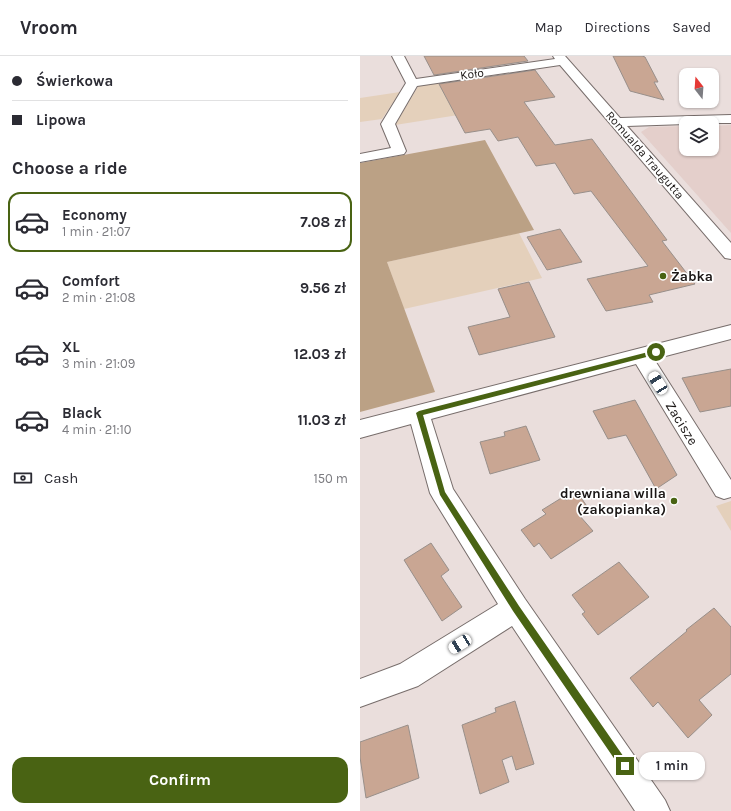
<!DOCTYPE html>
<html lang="en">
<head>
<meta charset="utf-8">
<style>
  :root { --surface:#fff; --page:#f7f7f7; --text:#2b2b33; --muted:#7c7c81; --line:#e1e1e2; --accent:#496313 }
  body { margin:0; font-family:Karla,sans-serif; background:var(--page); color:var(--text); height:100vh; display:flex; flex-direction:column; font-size:15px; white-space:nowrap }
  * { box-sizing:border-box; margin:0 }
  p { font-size:13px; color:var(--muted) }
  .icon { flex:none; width:22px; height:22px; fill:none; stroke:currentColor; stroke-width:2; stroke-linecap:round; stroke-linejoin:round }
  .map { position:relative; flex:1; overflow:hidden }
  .sheet { display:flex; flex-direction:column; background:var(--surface); width:360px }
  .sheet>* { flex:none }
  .top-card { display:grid; align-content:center; height:88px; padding:0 12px; background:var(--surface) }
  .needle { width:26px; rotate:343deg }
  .controls { position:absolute; left:319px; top:12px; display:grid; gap:8px }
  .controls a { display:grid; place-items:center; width:40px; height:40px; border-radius:8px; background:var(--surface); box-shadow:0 1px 3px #0004; font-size:20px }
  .end { position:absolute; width:18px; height:18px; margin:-9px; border:5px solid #496313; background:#fff; box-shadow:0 0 0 2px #fff }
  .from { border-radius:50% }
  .bubble { position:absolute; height:28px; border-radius:12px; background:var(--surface); box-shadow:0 1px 3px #0004; font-size:13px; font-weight:700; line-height:28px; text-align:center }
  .car { position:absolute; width:12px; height:24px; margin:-12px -6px; border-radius:5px; box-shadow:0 0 3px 1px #0007; background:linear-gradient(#fff 24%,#345 0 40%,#fff 0 76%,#345 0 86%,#fff 0) }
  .top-card b { display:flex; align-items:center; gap:14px; height:38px; font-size:15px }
  .top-card b+b { border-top:1px solid var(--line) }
  .top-card i { width:10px; height:10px; background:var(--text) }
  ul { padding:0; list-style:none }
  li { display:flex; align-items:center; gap:12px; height:60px; margin:0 8px 6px; padding:0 4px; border:2px solid transparent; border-radius:12px }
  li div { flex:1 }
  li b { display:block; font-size:15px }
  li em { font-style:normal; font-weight:700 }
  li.current { border-color:var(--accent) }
  li>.icon { width:36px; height:36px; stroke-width:1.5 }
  h2 { padding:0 12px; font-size:18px; line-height:48px }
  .pay { display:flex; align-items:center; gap:10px; height:44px; padding:0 12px; font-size:15px }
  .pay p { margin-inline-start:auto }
  .button { display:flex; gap:8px; margin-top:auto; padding:8px 12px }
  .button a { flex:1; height:46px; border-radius:12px; background:var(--accent); color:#fff; font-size:16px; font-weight:700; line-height:46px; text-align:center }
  header { display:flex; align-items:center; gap:24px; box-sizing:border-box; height:56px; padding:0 20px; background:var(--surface); border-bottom:1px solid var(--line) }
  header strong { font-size:19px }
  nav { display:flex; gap:22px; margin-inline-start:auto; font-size:14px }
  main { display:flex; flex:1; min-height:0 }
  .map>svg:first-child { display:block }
</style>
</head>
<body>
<header>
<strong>Vroom</strong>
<nav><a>Map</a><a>Directions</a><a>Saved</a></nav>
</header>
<main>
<section class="sheet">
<div class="top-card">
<b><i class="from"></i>Świerkowa</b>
<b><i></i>Lipowa</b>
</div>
<h2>Choose a ride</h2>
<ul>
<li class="current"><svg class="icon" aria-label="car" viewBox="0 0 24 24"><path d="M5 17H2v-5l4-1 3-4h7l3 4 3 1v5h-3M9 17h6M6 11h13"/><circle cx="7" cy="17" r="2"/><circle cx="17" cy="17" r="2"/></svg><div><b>Economy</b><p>1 min · 21:07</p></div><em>7.08 zł</em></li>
<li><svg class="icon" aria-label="car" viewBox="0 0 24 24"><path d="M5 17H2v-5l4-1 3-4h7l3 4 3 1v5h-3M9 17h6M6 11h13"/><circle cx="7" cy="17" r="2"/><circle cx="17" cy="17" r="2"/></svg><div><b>Comfort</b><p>2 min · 21:08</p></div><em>9.56 zł</em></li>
<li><svg class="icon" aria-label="car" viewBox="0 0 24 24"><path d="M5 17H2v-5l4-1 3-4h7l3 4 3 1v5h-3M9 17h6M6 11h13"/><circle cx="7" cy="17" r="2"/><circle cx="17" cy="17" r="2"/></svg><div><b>XL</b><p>3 min · 21:09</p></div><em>12.03 zł</em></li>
<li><svg class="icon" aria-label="car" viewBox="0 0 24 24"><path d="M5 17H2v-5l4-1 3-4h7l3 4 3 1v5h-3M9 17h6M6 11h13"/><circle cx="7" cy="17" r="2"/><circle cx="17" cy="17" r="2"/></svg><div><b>Black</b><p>4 min · 21:10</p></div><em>11.03 zł</em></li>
</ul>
<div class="pay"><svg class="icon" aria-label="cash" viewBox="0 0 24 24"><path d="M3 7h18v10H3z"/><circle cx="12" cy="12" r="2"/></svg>Cash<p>150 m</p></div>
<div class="button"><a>Confirm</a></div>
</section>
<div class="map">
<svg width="371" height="755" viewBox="0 0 371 755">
  <rect width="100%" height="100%" fill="#eadedc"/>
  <polygon fill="#e4cfcb" points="371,69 371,177 281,76 289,71 326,70 326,93 352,93 352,70"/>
  <g fill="#e4d0bb">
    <polygon points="93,24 111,57 35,69 59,29"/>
    <polygon points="40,36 22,63 0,66 0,42"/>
    <polygon points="159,177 182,222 44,253 27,206"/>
    <polygon points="371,445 371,475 356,450"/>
  </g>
  <polygon fill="#bba185" points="125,84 174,174 27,206 75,336 0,356 0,107"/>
  <g fill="#c9a693" stroke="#988f8a">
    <polygon points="64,0 164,0 168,5 74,19"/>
    <polygon points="253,0 282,0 285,1 298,26 294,26 304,44 270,35"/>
    <polygon points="175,14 195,41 164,46 195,89 232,83 301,176 307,184 302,185 335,228 289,239 293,246 246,255 227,223 288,210 231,135 214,138 195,107 176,110 158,81 138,85 130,73 105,77 79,28"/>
    <polygon points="200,173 222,206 187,214 167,181"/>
    <polygon points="169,226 195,281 119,299 108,271 150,261 138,233"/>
    <polygon points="371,313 371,350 340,356 322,322"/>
    <polygon points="275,344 317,419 296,433 266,379 248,383 233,355"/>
    <polygon points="166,370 180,404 130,418 120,386 145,380 144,376"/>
    <polygon points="218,437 228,452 219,459 233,475 191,503 179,487 174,491 161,474 186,458 182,454 203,441 206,444"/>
    <polygon points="71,487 89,514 81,520 102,551 82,565 44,504"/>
    <polygon points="259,506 289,541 238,579 222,558 225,556 212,539"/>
    <polygon points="354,552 371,571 371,618 339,644 352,659 328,682 298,646 293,651 270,622 327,575 326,574"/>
    <polygon points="155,645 174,708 156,714 152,700 142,704 149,726 120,738 102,669 136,656 135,652"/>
    <polygon points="48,669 59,722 6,742 0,701 0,686"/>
  </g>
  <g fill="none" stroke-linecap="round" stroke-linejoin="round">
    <g stroke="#776d6b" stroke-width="2">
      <g id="street">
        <polygon points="32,0 44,0 56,23 195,3 193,0 205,0 260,62 371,59 371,67 326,67 326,68 267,70 371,187 371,203 365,202 200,9 57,30 35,68 46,95 44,98 0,106 0,98 31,92 21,68 46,27"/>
        <polygon points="371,269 371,283 294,303 371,424 371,441 364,443 356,440 276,308 71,363 93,433 165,543 305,744 310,755 275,755 152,570 58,630 0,651 0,623 40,608 138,548 74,444 70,437 51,368 0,382 0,364"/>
      </g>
    </g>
    <use href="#street" fill="#fff" fill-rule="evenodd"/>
  </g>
  <polygon fill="#496313" points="296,294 299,296 298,298 63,359 85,436 159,550 268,707 269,710 268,714 265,715 262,714 153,555 80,439 56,357 59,355"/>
  <g fill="#496313" stroke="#fff" stroke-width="1.5">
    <circle cx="303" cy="220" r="4"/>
    <circle cx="314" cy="445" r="4"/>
  </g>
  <g text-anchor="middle" stroke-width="3.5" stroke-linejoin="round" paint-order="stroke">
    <g font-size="12" fill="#1a1615" stroke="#fff">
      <text transform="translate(112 18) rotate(-8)" y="4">Koło</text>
      <text transform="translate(285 99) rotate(49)" y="4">Romualda Traugutta</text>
    </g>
    <g font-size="14" font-weight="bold" fill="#1a1615" stroke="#fff" text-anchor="start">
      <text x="311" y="225">Żabka</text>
      <text x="306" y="442" text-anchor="end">drewniana willa<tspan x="306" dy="16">(zakopianka)</tspan></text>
    </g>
    <g font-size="14" fill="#1a1615" stroke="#fff">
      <text transform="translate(322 367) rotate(58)" y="5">Zacisze</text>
    </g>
  </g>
</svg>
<div class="controls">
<a><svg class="needle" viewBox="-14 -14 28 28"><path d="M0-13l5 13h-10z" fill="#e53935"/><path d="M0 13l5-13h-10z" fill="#7c7c81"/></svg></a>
<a><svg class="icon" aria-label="layers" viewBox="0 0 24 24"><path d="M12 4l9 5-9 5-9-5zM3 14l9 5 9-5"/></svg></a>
</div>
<i class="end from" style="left:296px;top:296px"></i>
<i class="end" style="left:265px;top:710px"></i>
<div class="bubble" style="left:279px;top:696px;width:66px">1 min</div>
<i class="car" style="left:298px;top:327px;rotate:328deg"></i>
<i class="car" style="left:100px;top:588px;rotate:238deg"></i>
</div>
</main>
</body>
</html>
